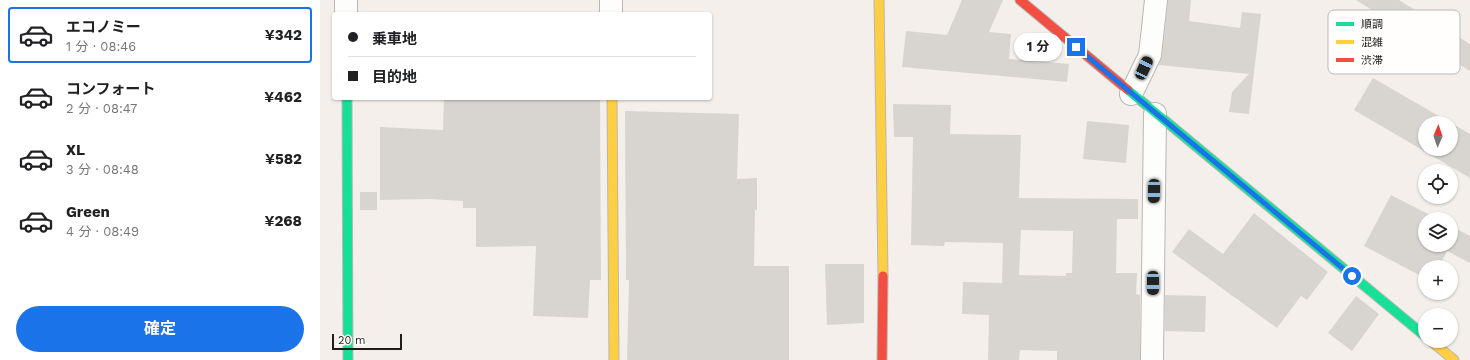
<!DOCTYPE html>
<html lang="ja">
<head>
<meta charset="utf-8">
<style>
  :root { --surface:#fff; --page:#f2f2f2; --text:#202124; --muted:#757577; --line:#e0e0e0; --accent:#1a73e8 }
  body { margin:0; font-family:"Work Sans","Noto Sans JP",sans-serif; background:var(--page); color:var(--text); height:100vh; display:flex; flex-direction:column; font-size:15px; white-space:nowrap }
  * { box-sizing:border-box; margin:0 }
  p { font-size:13px; color:var(--muted) }
  .icon { flex:none; width:22px; height:22px; fill:none; stroke:currentColor; stroke-width:2; stroke-linecap:round; stroke-linejoin:round }
  .map { position:relative; flex:1; overflow:hidden }
  .sheet { display:flex; flex-direction:column; background:var(--surface); width:320px }
  .sheet>* { flex:none }
  .top-card { position:absolute; left:12px; top:12px; width:380px; height:88px; border-radius:4px; box-shadow:0 1px 3px #0004; display:grid; align-content:center; height:88px; padding:0 16px; background:var(--surface) }
  .needle { width:26px; rotate:2deg }
  .tools { position:absolute; left:1098px; top:116px; display:grid; gap:8px }
  .tools a { display:grid; place-items:center; width:40px; height:40px; border-radius:50%; background:var(--surface); box-shadow:0 1px 3px #0004; font-size:20px }
  .scale { position:absolute; left:12px; bottom:10px; width:70px; box-sizing:border-box; padding-left:4px; border:2px solid #1f1d1a; border-top:0; font-size:11px; line-height:14px; white-space:nowrap; color:#1f1d1a; -webkit-text-stroke:3px #fffefc; paint-order:stroke }
  .end { position:absolute; width:18px; height:18px; margin:-9px; border:5px solid #1a73e8; background:#fff; box-shadow:0 0 0 2px #fff }
  .from { border-radius:50% }
  .bubble { position:absolute; height:28px; border-radius:14px; background:var(--surface); box-shadow:0 1px 3px #0004; font-size:13px; font-weight:700; line-height:28px; text-align:center }
  .car { position:absolute; width:12px; height:24px; margin:-12px -6px; border-radius:5px; box-shadow:0 0 3px 1px #0007; background:linear-gradient(#222 24%,#8ab4d8 0 40%,#222 0 76%,#8ab4d8 0 86%,#222 0) }
  .top-card b { display:flex; align-items:center; gap:14px; height:38px; font-size:15px }
  .top-card b+b { border-top:1px solid var(--line) }
  .top-card i { width:10px; height:10px; background:var(--text) }
  ul { padding:7px 0 0; list-style:none }
  li { display:flex; align-items:center; gap:12px; height:56px; margin:0 8px 6px; padding:0 8px; border:2px solid transparent; border-radius:4px }
  li div { flex:1 }
  li b { display:block; font-size:15px }
  li em { font-style:normal; font-weight:700 }
  li.current { border-color:var(--accent) }
  li>.icon { width:36px; height:36px; stroke-width:1.5 }
  .button { display:flex; gap:8px; margin-top:auto; padding:8px 16px }
  .button a { flex:1; height:46px; border-radius:24px; background:var(--accent); color:#fff; font-size:16px; font-weight:700; line-height:46px; text-align:center }
  main { display:flex; flex:1; min-height:0 }
  .map>svg:first-child { display:block }
</style>
</head>
<body>
<main>
<section class="sheet">
<ul>
<li class="current"><svg class="icon" aria-label="car" viewBox="0 0 24 24"><path d="M5 17H2v-5l4-1 3-4h7l3 4 3 1v5h-3M9 17h6M6 11h13"/><circle cx="7" cy="17" r="2"/><circle cx="17" cy="17" r="2"/></svg><div><b>エコノミー</b><p>1 分 · 08:46</p></div><em>¥342</em></li>
<li><svg class="icon" aria-label="car" viewBox="0 0 24 24"><path d="M5 17H2v-5l4-1 3-4h7l3 4 3 1v5h-3M9 17h6M6 11h13"/><circle cx="7" cy="17" r="2"/><circle cx="17" cy="17" r="2"/></svg><div><b>コンフォート</b><p>2 分 · 08:47</p></div><em>¥462</em></li>
<li><svg class="icon" aria-label="car" viewBox="0 0 24 24"><path d="M5 17H2v-5l4-1 3-4h7l3 4 3 1v5h-3M9 17h6M6 11h13"/><circle cx="7" cy="17" r="2"/><circle cx="17" cy="17" r="2"/></svg><div><b>XL</b><p>3 分 · 08:48</p></div><em>¥582</em></li>
<li><svg class="icon" aria-label="car" viewBox="0 0 24 24"><path d="M5 17H2v-5l4-1 3-4h7l3 4 3 1v5h-3M9 17h6M6 11h13"/><circle cx="7" cy="17" r="2"/><circle cx="17" cy="17" r="2"/></svg><div><b>Green</b><p>4 分 · 08:49</p></div><em>¥268</em></li>
</ul>
<div class="button"><a>確定</a></div>
</section>
<div class="map">
<svg width="1150" height="360" viewBox="0 0 1150 360">
  <rect width="100%" height="100%" fill="#f4efea"/>
  <g fill="#d8d5d1" fill-rule="evenodd">
    <polygon points="642,0 683,0 669,32 691,34 689,59 749,64 747,82 582,67 586,31 627,35"/>
    <polygon points="848,0 871,0 869,21 920,28 922,12 941,14 929,114 909,112 912,92 929,74 839,65 842,56"/>
    <polygon points="1036,0 1079,0 1150,44 1150,71"/>
    <polygon points="1053,78 1131,123 1105,123 1105,149 1131,149 1131,123 1150,134 1150,178 1034,110"/>
    <polygon points="124,98 280,98 281,280 270,280 268,318 213,316 216,246 156,247 156,208 143,208 143,201 108,199 60,200 60,127 123,130"/>
    <path d="M573 104 631 105 630 134 701 135 699 198 818 199V219H797L796 273H817L816 294 820 295V360H737V351L700 350 699 360H668L669 315 642 314 643 282 682 283 683 243 625 242 624 246 591 245 593 137H574ZM701 230 753 231 752 273H746V276L699 275Z"/>
    <polygon points="305,111 419,114 417,179 437,178 437,210 435,210 434,266 469,266 469,360 307,360 309,280 306,280"/>
    <polygon points="767,121 809,125 806,163 763,159"/>
    <rect x="40" y="192" width="17" height="18"/>
    <polygon points="1071,195 1118,219 1105,219 1105,245 1131,245 1131,226 1150,236 1150,263 1127,251 1119,267 1105,267 1105,278 1044,246"/>
    <polygon points="934,213 1008,272 987,300 981,296 957,328 852,252 869,229 903,254"/>
    <polygon points="505,264 544,264 544,323 507,325"/>
    <polygon points="845,295 886,296 885,332 845,331"/>
    <polygon points="1036,296 1059,314 1032,351 1008,333"/>
  </g>
  <g fill="none" stroke-linecap="round" stroke-linejoin="round">
    <g stroke="#bab6b3" stroke-width="24">
      <g id="street">
        <polyline points="26,0 26,14"/>
        <polyline points="291,0 291,14"/>
        <polyline points="811,94 830,55 836,0"/>
        <polyline points="832,360 835,114"/>
      </g>
    </g>
    <g stroke="#bab6b3" stroke-width="11">
      <g id="fast">
        <polyline points="808,90 1105,336"/>
        <polyline points="27,98 28,360"/>
      </g>
    </g>
    <g stroke="#bab6b3" stroke-width="11">
      <g id="slow">
        <polyline points="559,0 563,276"/>
        <polyline points="292,98 294,360"/>
        <polyline points="1111,341 1134,360"/>
      </g>
    </g>
    <g stroke="#bab6b3" stroke-width="11">
      <g id="jam">
        <polyline points="700,0 808,90"/>
        <polyline points="562,360 563,276"/>
      </g>
    </g>
    <use href="#street" stroke="#fdfdfc" stroke-width="22"/>
    <use href="#fast" stroke="#16e098" stroke-width="9"/>
    <use href="#slow" stroke="#ffcf43" stroke-width="9"/>
    <use href="#jam" stroke="#f24e42" stroke-width="9"/>
  </g>
  <g fill="none" stroke-linecap="round" stroke-linejoin="round">
    <polyline stroke="#1a73e8" stroke-width="5" points="756,47 1032,276"/>
  </g>
  <rect x="1008" y="10" width="132" height="64" rx="6" fill="#fffefc" stroke="#bcbab8" stroke-width="1"/>
  <rect x="1016" y="22" width="18" height="4" fill="#16e098"/>
  <rect x="1016" y="40" width="18" height="4" fill="#ffcf43"/>
  <rect x="1016" y="58" width="18" height="4" fill="#f24e42"/>
  <g font-size="11" fill="#1f1d1a">
    <text x="1041" y="28">順調</text>
    <text x="1041" y="46">混雑</text>
    <text x="1041" y="64">渋滞</text>
  </g>
</svg>
<div class="tools">
<a><svg class="needle" viewBox="-14 -14 28 28"><path d="M0-13l5 13h-10z" fill="#e53935"/><path d="M0 13l5-13h-10z" fill="#757577"/></svg></a>
<a><svg class="icon" aria-label="locate" viewBox="0 0 24 24"><circle cx="12" cy="12" r="6"/><path d="M12 2v4M12 18v4M2 12h4M18 12h4"/></svg></a>
<a><svg class="icon" aria-label="layers" viewBox="0 0 24 24"><path d="M12 4l9 5-9 5-9-5zM3 14l9 5 9-5"/></svg></a>
<a>+</a>
<a>−</a>
</div>
<div class="scale">20 m</div>
<i class="end from" style="left:1032px;top:276px"></i>
<i class="end" style="left:756px;top:47px"></i>
<div class="bubble" style="left:694px;top:33px;width:48px">1 分</div>
<i class="car" style="left:824px;top:68px;rotate:25deg"></i>
<i class="car" style="left:834px;top:191px;rotate:181deg"></i>
<i class="car" style="left:833px;top:283px;rotate:180deg"></i>
<div class="top-card">
<b><i class="from"></i>乗車地</b>
<b><i></i>目的地</b>
</div>
</div>
</main>
</body>
</html>
